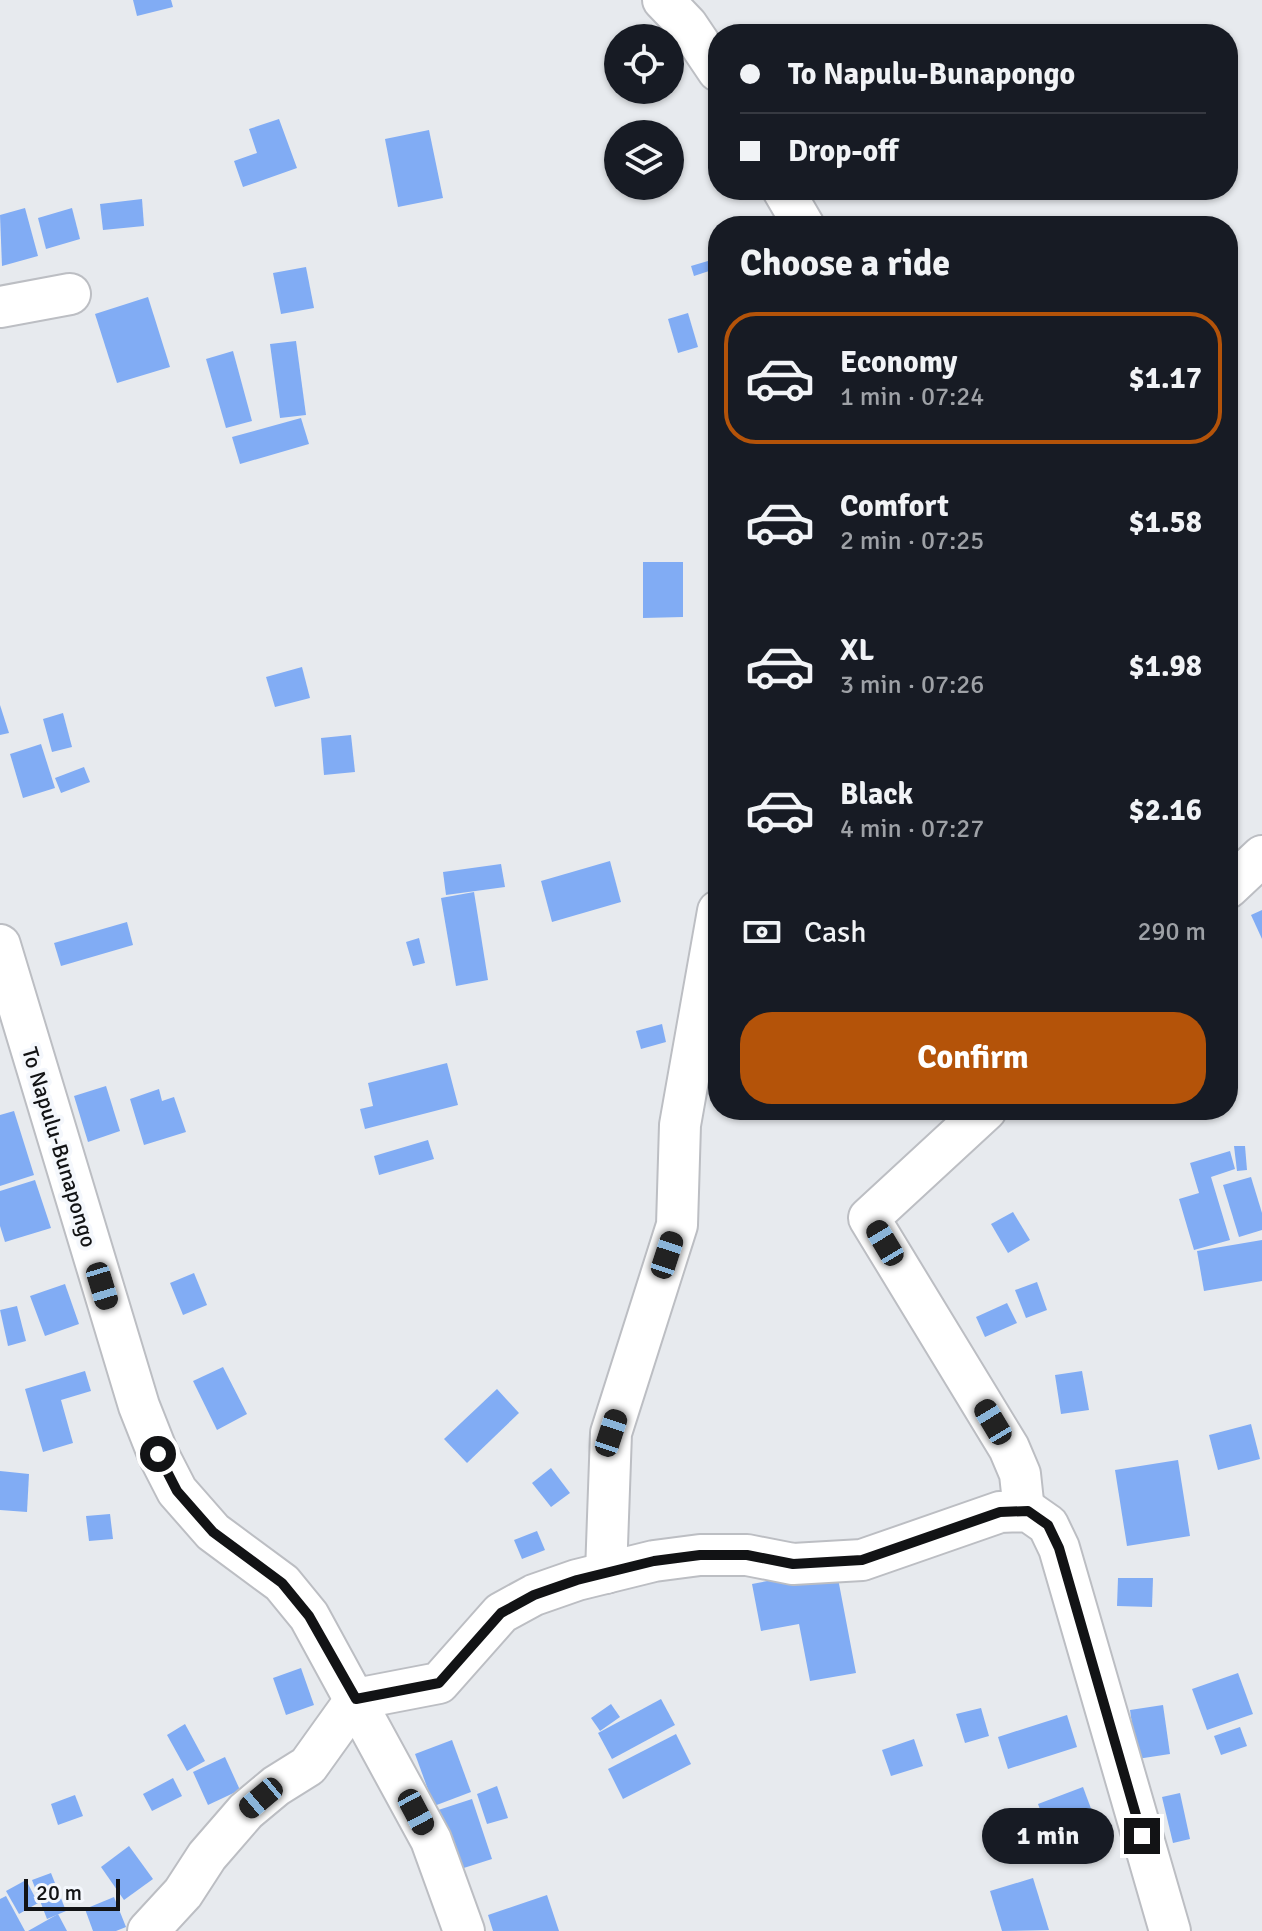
<!DOCTYPE html>
<html lang="en">
<head>
<meta charset="utf-8">
<style>
  :root { --surface:#171b24; --page:#20242c; --text:#f1f3f6; --muted:#9ea1a6; --line:#363941; --accent:#b45309 }
  body { margin:0; font-family:Signika,sans-serif; background:var(--page); color:var(--text); height:100vh; display:flex; flex-direction:column; font-size:30px; white-space:nowrap }
  * { box-sizing:border-box; margin:0 }
  p { font-size:26px; color:var(--muted) }
  .icon { flex:none; width:44px; height:44px; fill:none; stroke:currentColor; stroke-width:2; stroke-linecap:round; stroke-linejoin:round }
  .map { position:relative; flex:1; overflow:hidden }
  .drawer { position:absolute; left:708px; top:216px; width:530px; height:904px; display:flex; flex-direction:column; background:var(--surface); border-radius:32px; box-shadow:0 2px 6px #0004 }
  .drawer>* { flex:none }
  .guide { position:absolute; left:708px; top:24px; width:530px; height:176px; border-radius:32px; box-shadow:0 2px 6px #0004; display:grid; align-content:center; height:176px; padding:0 32px; background:var(--surface) }
  .buttons { position:absolute; left:604px; top:24px; display:grid; gap:16px }
  .buttons a { display:grid; place-items:center; width:80px; height:80px; border-radius:50%; background:var(--surface); box-shadow:0 2px 6px #0004; font-size:40px }
  .scale { position:absolute; left:24px; bottom:20px; width:96px; box-sizing:border-box; padding-left:8px; border:4px solid #121315; border-top:0; font-size:22px; line-height:28px; white-space:nowrap; color:#121315; -webkit-text-stroke:6px #f4f7fc; paint-order:stroke }
  .end { position:absolute; width:36px; height:36px; margin:-18px; border:10px solid #121315; background:#fff; box-shadow:0 0 0 4px #fff }
  .from { border-radius:50% }
  .bubble { position:absolute; height:56px; border-radius:28px; background:var(--surface); box-shadow:0 2px 6px #0004; font-size:26px; font-weight:800; line-height:56px; text-align:center }
  .car { position:absolute; width:24px; height:48px; margin:-24px -12px; border-radius:10px; box-shadow:0 0 6px 2px #0007; background:linear-gradient(#222 24%,#8ab4d8 0 40%,#222 0 76%,#8ab4d8 0 86%,#222 0) }
  .guide b { display:flex; align-items:center; gap:28px; height:76px; font-size:30px }
  .guide b+b { border-top:2px solid var(--line) }
  .guide i { width:20px; height:20px; background:var(--text) }
  ul { padding:0; list-style:none }
  li { display:flex; align-items:center; gap:24px; height:132px; margin:0 16px 12px; padding:0 16px; border:4px solid transparent; border-radius:32px }
  li div { flex:1 }
  li b { display:block; font-size:30px }
  li em { font-style:normal; font-weight:800 }
  li.selected { border-color:var(--accent) }
  li>.icon { width:72px; height:72px; stroke-width:1.5 }
  h2 { padding:0 32px; font-size:36px; line-height:96px }
  .pay { display:flex; align-items:center; gap:20px; height:88px; padding:0 32px; font-size:30px }
  .pay p { margin-inline-start:auto }
  .button { display:flex; gap:16px; margin-top:auto; padding:16px 32px }
  .button a { flex:1; height:92px; border-radius:32px; background:var(--accent); color:#fff; font-size:32px; font-weight:800; line-height:92px; text-align:center }
  .map>svg:first-child { display:block }
</style>
</head>
<body>
<div class="map">
<svg width="1262" height="1931" viewBox="0 0 1262 1931">
  <rect width="100%" height="100%" fill="#e7eaee"/>
  <g fill="#81acf4">
    <polygon points="133,0 171,0 173,7 137,16"/>
    <polygon points="279,119 297,168 243,187 234,161 257,153 249,129"/>
    <polygon points="429,130 443,198 398,207 385,139"/>
    <polygon points="142,199 144,226 103,230 100,204"/>
    <polygon points="25,208 38,256 2,266 0,215"/>
    <polygon points="72,208 80,239 46,249 38,218"/>
    <polygon points="718,258 718,268 694,276 691,266"/>
    <polygon points="306,267 314,308 281,314 273,273"/>
    <polygon points="148,297 170,367 117,383 95,314"/>
    <polygon points="688,313 698,347 678,353 668,319"/>
    <polygon points="296,341 306,415 280,418 270,344"/>
    <polygon points="233,351 252,421 226,428 206,359"/>
    <polygon points="301,418 309,444 240,464 232,437"/>
    <polygon points="643,562 683,562 683,617 643,618"/>
    <polygon points="302,667 310,698 275,707 266,677"/>
    <polygon points="0,705 9,733 0,735"/>
    <polygon points="63,713 72,747 52,752 43,719"/>
    <polygon points="351,735 355,772 324,775 321,738"/>
    <polygon points="41,744 55,788 23,798 10,754"/>
    <polygon points="84,767 90,782 61,793 55,778"/>
    <polygon points="610,861 621,902 552,922 541,881"/>
    <polygon points="501,864 505,887 446,895 443,872"/>
    <polygon points="474,892 488,980 456,986 441,898"/>
    <polygon points="1262,910 1262,939 1251,915"/>
    <polygon points="127,922 133,945 61,966 54,943"/>
    <polygon points="419,938 425,963 413,966 406,942"/>
    <polygon points="662,1024 666,1042 641,1049 636,1031"/>
    <polygon points="447,1063 458,1105 365,1129 360,1109 373,1106 368,1083"/>
    <polygon points="106,1086 120,1131 88,1142 74,1096"/>
    <polygon points="159,1089 162,1101 174,1097 186,1132 144,1145 130,1099"/>
    <polygon points="14,1111 34,1175 0,1186 0,1115"/>
    <polygon points="428,1140 434,1159 379,1175 374,1156"/>
    <polygon points="1234,1146 1245,1146 1247,1170 1237,1171"/>
    <polygon points="1230,1151 1235,1169 1211,1177 1230,1240 1194,1250 1179,1199 1199,1193 1190,1163"/>
    <polygon points="1251,1177 1262,1213 1262,1230 1239,1237 1223,1185"/>
    <polygon points="35,1180 51,1228 5,1242 0,1226 0,1191"/>
    <polygon points="1013,1212 1030,1240 1008,1253 991,1224"/>
    <polygon points="1262,1240 1262,1281 1204,1291 1197,1251"/>
    <polygon points="194,1273 207,1305 183,1315 170,1283"/>
    <polygon points="1037,1282 1047,1310 1026,1318 1015,1290"/>
    <polygon points="65,1284 79,1324 45,1336 30,1296"/>
    <polygon points="1007,1303 1017,1323 985,1337 976,1317"/>
    <polygon points="17,1306 26,1341 8,1346 0,1310"/>
    <polygon points="223,1367 247,1414 217,1430 193,1381"/>
    <polygon points="85,1371 91,1391 61,1400 73,1443 43,1452 25,1389"/>
    <polygon points="1082,1371 1089,1410 1061,1414 1055,1375"/>
    <polygon points="497,1389 519,1413 467,1463 444,1439"/>
    <polygon points="1251,1424 1260,1459 1218,1470 1209,1435"/>
    <polygon points="1178,1460 1190,1536 1127,1546 1115,1470"/>
    <polygon points="551,1468 570,1493 551,1507 532,1483"/>
    <polygon points="0,1471 29,1474 27,1512 0,1510"/>
    <polygon points="110,1514 113,1539 89,1541 86,1516"/>
    <polygon points="537,1531 545,1550 522,1559 514,1540"/>
    <polygon points="836,1568 856,1673 810,1681 799,1624 761,1631 752,1584"/>
    <polygon points="1118,1578 1153,1578 1152,1607 1117,1606"/>
    <polygon points="301,1668 314,1705 286,1715 273,1678"/>
    <polygon points="1238,1673 1253,1714 1207,1730 1192,1689"/>
    <polygon points="661,1699 675,1725 612,1759 598,1733"/>
    <polygon points="611,1704 620,1717 600,1731 591,1718"/>
    <polygon points="1163,1705 1170,1754 1137,1759 1130,1710"/>
    <polygon points="981,1708 989,1736 965,1743 956,1714"/>
    <polygon points="1067,1715 1077,1747 1008,1769 998,1737"/>
    <polygon points="185,1724 205,1761 187,1771 167,1735"/>
    <polygon points="1240,1727 1247,1746 1221,1755 1214,1736"/>
    <polygon points="676,1734 691,1764 623,1799 608,1769"/>
    <polygon points="914,1739 923,1766 891,1776 882,1750"/>
    <polygon points="452,1740 471,1792 434,1806 415,1754"/>
    <polygon points="225,1757 240,1790 208,1805 193,1772"/>
    <polygon points="173,1778 182,1796 152,1811 143,1794"/>
    <polygon points="497,1786 508,1818 487,1824 477,1794"/>
    <polygon points="1083,1787 1093,1814 1048,1831 1038,1804"/>
    <polygon points="1180,1793 1190,1839 1173,1843 1162,1797"/>
    <polygon points="75,1795 83,1816 58,1825 51,1804"/>
    <polygon points="472,1799 492,1859 448,1873 429,1813"/>
    <polygon points="129,1846 153,1879 124,1900 101,1867"/>
    <polygon points="51,1873 66,1911 47,1919 32,1880"/>
    <polygon points="1033,1878 1049,1930 1002,1931 990,1891"/>
    <polygon points="26,1880 38,1903 19,1914 6,1891"/>
    <polygon points="547,1895 559,1931 493,1931 488,1915"/>
    <polygon points="6,1896 25,1931 0,1931 0,1899"/>
    <polygon points="114,1897 126,1927 116,1931 93,1931 85,1909"/>
    <polygon points="58,1914 67,1931 28,1931"/>
  </g>
  <g fill="none" stroke-linecap="round" stroke-linejoin="round">
    <g stroke="#bcbec3" stroke-width="44">
      <g id="minor">
        <polyline points="663,0 687,25 718,71"/>
        <polyline points="783,190 804,226"/>
        <polyline points="0,307 70,294"/>
        <polyline points="1228,888 1262,856"/>
        <polyline points="0,945 139,1406 158,1454 177,1491 213,1532 282,1583 309,1616 431,1840 464,1931"/>
        <polyline points="986,1110 869,1218 1009,1448 1020,1474 1024,1511"/>
        <polyline points="606,1573 611,1433 677,1225 680,1125 718,911"/>
        <polyline points="356,1699 439,1683 501,1613 534,1595 577,1580 654,1561 700,1555 747,1555 793,1564 862,1560 1000,1512 1028,1511 1048,1525 1059,1548 1170,1931"/>
        <polyline points="148,1931 183,1893 207,1856 246,1811 276,1786 308,1766 356,1699"/>
      </g>
    </g>
    <use href="#minor" stroke="#fff" stroke-width="40"/>
  </g>
  <g fill="none" stroke-linecap="round" stroke-linejoin="round">
    <polyline stroke="#121315" stroke-width="10" points="158,1454 177,1491 213,1532 282,1583 309,1616 356,1699 439,1683 501,1613 534,1595 577,1580 654,1561 700,1555 747,1555 793,1564 862,1560 1000,1512 1028,1511 1048,1525 1059,1548 1142,1836"/>
  </g>
  <g text-anchor="middle" stroke-width="8" stroke-linejoin="round" paint-order="stroke">
    <g font-size="22" fill="#121315" stroke="#f4f7fc">
      <text transform="translate(60 1147) rotate(73)" y="8">To Napulu-Bunapongo</text>
    </g>
  </g>
</svg>
<div class="buttons">
<a><svg class="icon" aria-label="locate" viewBox="0 0 24 24"><circle cx="12" cy="12" r="6"/><path d="M12 2v4M12 18v4M2 12h4M18 12h4"/></svg></a>
<a><svg class="icon" aria-label="layers" viewBox="0 0 24 24"><path d="M12 4l9 5-9 5-9-5zM3 14l9 5 9-5"/></svg></a>
</div>
<div class="scale">20 m</div>
<i class="end from" style="left:158px;top:1454px"></i>
<i class="end" style="left:1142px;top:1836px"></i>
<div class="bubble" style="left:982px;top:1808px;width:132px">1 min</div>
<i class="car" style="left:885px;top:1243px;rotate:329deg"></i>
<i class="car" style="left:667px;top:1255px;rotate:18deg"></i>
<i class="car" style="left:102px;top:1286px;rotate:163deg"></i>
<i class="car" style="left:993px;top:1422px;rotate:329deg"></i>
<i class="car" style="left:611px;top:1433px;rotate:18deg"></i>
<i class="car" style="left:261px;top:1798px;rotate:230deg"></i>
<i class="car" style="left:416px;top:1812px;rotate:152deg"></i>
<div class="guide">
<b><i class="from"></i>To Napulu-Bunapongo</b>
<b><i></i>Drop-off</b>
</div>
<section class="drawer">
<h2>Choose a ride</h2>
<ul>
<li class="selected"><svg class="icon" aria-label="car" viewBox="0 0 24 24"><path d="M5 17H2v-5l4-1 3-4h7l3 4 3 1v5h-3M9 17h6M6 11h13"/><circle cx="7" cy="17" r="2"/><circle cx="17" cy="17" r="2"/></svg><div><b>Economy</b><p>1 min · 07:24</p></div><em>$1.17</em></li>
<li><svg class="icon" aria-label="car" viewBox="0 0 24 24"><path d="M5 17H2v-5l4-1 3-4h7l3 4 3 1v5h-3M9 17h6M6 11h13"/><circle cx="7" cy="17" r="2"/><circle cx="17" cy="17" r="2"/></svg><div><b>Comfort</b><p>2 min · 07:25</p></div><em>$1.58</em></li>
<li><svg class="icon" aria-label="car" viewBox="0 0 24 24"><path d="M5 17H2v-5l4-1 3-4h7l3 4 3 1v5h-3M9 17h6M6 11h13"/><circle cx="7" cy="17" r="2"/><circle cx="17" cy="17" r="2"/></svg><div><b>XL</b><p>3 min · 07:26</p></div><em>$1.98</em></li>
<li><svg class="icon" aria-label="car" viewBox="0 0 24 24"><path d="M5 17H2v-5l4-1 3-4h7l3 4 3 1v5h-3M9 17h6M6 11h13"/><circle cx="7" cy="17" r="2"/><circle cx="17" cy="17" r="2"/></svg><div><b>Black</b><p>4 min · 07:27</p></div><em>$2.16</em></li>
</ul>
<div class="pay"><svg class="icon" aria-label="cash" viewBox="0 0 24 24"><path d="M3 7h18v10H3z"/><circle cx="12" cy="12" r="2"/></svg>Cash<p>290 m</p></div>
<div class="button"><a>Confirm</a></div>
</section>
</div>
</body>
</html>
